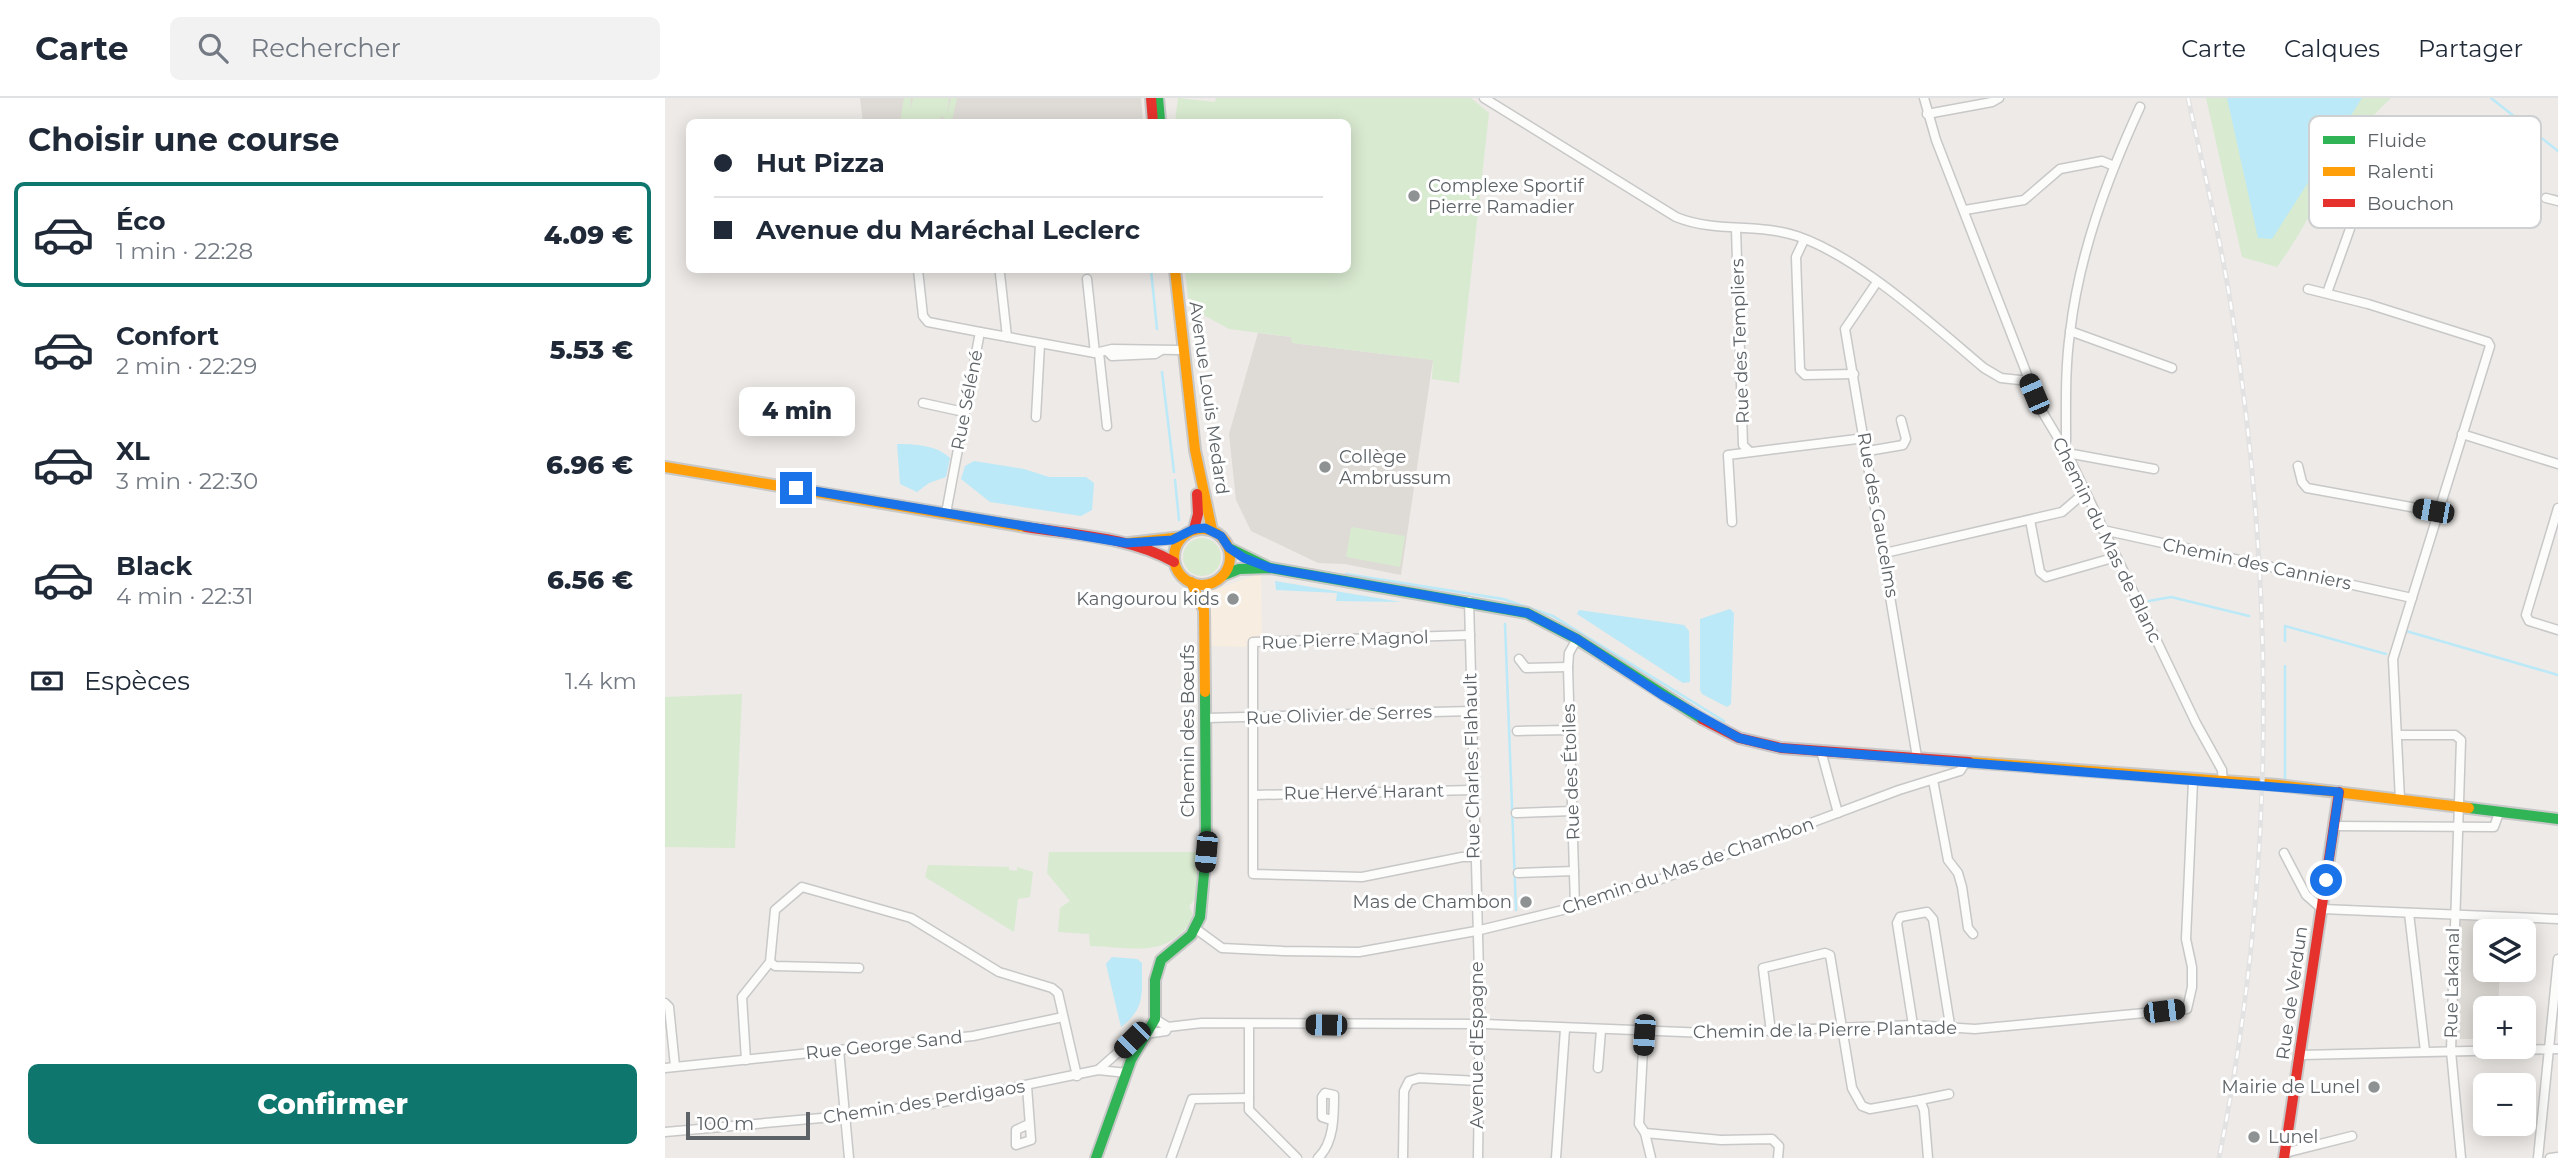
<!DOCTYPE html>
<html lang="fr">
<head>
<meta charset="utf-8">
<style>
  :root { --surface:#fff; --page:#f2f2f3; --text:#1f2937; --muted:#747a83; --line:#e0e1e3; --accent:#0f766e }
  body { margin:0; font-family:Montserrat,sans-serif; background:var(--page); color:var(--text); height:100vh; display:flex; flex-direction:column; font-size:26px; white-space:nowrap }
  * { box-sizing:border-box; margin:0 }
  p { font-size:23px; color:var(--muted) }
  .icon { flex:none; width:38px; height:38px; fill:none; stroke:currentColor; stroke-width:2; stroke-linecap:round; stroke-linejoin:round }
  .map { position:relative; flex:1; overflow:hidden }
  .sheet { display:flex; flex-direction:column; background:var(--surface); width:665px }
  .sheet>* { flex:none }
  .guide { position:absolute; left:21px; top:21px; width:665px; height:154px; border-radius:10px; box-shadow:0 4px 18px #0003; display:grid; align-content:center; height:154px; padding:0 28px; background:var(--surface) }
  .buttons { position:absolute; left:1808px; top:821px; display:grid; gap:14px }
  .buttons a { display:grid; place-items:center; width:63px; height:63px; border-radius:10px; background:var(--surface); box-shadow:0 4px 18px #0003; font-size:35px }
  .scale { position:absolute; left:21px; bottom:18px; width:124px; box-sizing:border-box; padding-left:7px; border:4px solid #5c6266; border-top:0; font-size:19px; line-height:24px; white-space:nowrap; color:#5c6266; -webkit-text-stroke:5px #fff; paint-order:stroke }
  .end { position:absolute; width:32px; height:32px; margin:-16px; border:9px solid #1a73e8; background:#fff; box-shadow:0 0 0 4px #fff }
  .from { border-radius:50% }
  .bubble { position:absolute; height:49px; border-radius:10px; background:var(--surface); box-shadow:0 4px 18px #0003; font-size:23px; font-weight:800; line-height:49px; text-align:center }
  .car { position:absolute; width:21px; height:42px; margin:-21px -10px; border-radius:9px; box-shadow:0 0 5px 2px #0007; background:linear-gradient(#222 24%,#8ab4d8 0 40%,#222 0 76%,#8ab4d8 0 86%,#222 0) }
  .guide b { display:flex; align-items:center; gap:24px; height:66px; font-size:26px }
  .guide b+b { border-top:2px solid var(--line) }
  .guide i { width:18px; height:18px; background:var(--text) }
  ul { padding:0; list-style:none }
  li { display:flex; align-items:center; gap:21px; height:105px; margin:0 14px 10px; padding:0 14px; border:4px solid transparent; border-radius:10px }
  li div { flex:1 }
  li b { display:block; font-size:26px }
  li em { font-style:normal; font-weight:800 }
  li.selected { border-color:var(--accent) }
  li>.icon { width:63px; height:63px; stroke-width:1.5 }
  h2 { padding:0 28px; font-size:32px; line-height:84px }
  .pay { display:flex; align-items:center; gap:18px; height:77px; padding:0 28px; font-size:26px }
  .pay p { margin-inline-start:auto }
  .cta { display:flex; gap:14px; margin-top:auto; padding:14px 28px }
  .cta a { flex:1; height:80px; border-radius:10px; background:var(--accent); color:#fff; font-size:28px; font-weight:800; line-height:80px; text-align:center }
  header { display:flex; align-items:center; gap:42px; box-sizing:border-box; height:98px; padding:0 35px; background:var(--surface); border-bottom:2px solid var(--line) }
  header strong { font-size:33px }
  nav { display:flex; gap:38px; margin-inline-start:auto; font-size:24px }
  .search { width:490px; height:63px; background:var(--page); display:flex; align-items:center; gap:18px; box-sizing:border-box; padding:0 24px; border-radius:10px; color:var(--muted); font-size:26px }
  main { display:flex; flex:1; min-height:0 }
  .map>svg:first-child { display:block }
</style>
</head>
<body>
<header>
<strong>Carte</strong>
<div class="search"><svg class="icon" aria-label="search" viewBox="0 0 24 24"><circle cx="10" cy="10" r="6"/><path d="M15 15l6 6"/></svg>Rechercher</div>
<nav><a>Carte</a><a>Calques</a><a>Partager</a></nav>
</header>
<main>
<section class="sheet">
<h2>Choisir une course</h2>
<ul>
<li class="selected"><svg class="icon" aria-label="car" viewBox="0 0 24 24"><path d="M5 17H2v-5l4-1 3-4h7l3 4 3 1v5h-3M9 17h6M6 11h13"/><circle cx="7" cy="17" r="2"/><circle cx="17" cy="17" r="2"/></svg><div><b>Éco</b><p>1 min · 22:28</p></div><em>4.09 €</em></li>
<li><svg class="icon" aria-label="car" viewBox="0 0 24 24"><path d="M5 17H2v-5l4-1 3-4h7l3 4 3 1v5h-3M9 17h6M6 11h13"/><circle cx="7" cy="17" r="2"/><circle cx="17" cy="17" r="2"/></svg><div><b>Confort</b><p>2 min · 22:29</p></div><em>5.53 €</em></li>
<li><svg class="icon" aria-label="car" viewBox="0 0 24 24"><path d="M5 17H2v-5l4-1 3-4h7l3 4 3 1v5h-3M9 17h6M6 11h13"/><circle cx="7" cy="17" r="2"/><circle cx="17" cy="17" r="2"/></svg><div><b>XL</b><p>3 min · 22:30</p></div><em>6.96 €</em></li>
<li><svg class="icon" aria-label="car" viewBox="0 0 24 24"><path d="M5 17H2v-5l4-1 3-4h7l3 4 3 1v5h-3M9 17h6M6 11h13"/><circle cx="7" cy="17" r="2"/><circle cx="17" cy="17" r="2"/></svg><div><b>Black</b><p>4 min · 22:31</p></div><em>6.56 €</em></li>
</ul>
<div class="pay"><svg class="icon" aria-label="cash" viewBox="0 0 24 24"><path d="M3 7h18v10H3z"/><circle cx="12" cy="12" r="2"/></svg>Espèces<p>1.4 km</p></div>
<div class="cta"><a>Confirmer</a></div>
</section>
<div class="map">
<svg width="1893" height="1060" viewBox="0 0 1893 1060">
  <rect width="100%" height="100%" fill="#edeae7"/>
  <polygon fill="#f7ede0" points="596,475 597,537 586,541 581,549 535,548 529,499"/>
  <g fill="#dedad5">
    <polygon points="195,0 476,0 478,24 198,24"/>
    <polygon points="593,235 626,239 628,245 768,262 736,477 680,466 653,465 586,433 571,402 564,336"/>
    <polygon points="1794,822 1839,824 1838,833 1820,833 1820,872 1835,872 1833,910 1820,910 1820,941 1789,941"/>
  </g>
  <g fill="#d8ead0">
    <polygon points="239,0 246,0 245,12 248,0 284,0 282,17 286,0 292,0 287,24 276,24 280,20 276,18 274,24 235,24"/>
    <polygon points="513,0 550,4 551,0 806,0 824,15 794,285 767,281 768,262 627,245 626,239 564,231 524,209 520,172 682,172 682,24 510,24"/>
    <path d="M1541 0H1726C1675 46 1652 115 1612 169L1577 159Z"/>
    <polygon points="686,429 740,438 735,469 681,459"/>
    <circle cx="537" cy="459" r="19"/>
    <polygon points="77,596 70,750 0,749 0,599"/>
    <path d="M384 754H536L534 796 524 808 529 819C502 862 469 849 425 848L424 836 393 834 395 810 405 803 382 775Z"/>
    <polygon points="263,767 344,769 344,772 352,773 352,769 368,774 365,799 353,801 349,834 260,779"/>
  </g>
  <g fill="#bbe9f8">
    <polygon points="1562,0 1697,0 1607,141 1593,140"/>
    <path d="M232 346C249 346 272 347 285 360L281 379 264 385 252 394 235 386Z"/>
    <polygon points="309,363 359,371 384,379 421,379 429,385 427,412 416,418 325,404 296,381 300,368"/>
    <polygon points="610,483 736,504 671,503 672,495 611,492"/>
    <polygon points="1065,511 1069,515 1066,606 1062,609 1037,596 1035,592 1035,521"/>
    <polygon points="914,512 1019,527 1024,533 1025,584 1018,585 912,516"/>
    <path d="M447 859 472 861 477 865C476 895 482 909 456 929L441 866Z"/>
  </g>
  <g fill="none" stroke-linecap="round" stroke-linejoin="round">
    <g stroke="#bbe9f8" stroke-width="2.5">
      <polyline points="1826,0 1893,53"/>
      <polyline points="486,172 492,231"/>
      <polyline points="497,274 509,374"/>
      <polyline points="510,382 514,422"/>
      <polyline points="681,476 838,501 888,518 1059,623"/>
      <polyline points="1484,503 1506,499 1584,518"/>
      <polyline points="840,526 851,812"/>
      <polyline points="1741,533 1893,577"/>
      <polyline points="1620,543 1620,528 1721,556"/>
      <polyline points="1620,568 1620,681"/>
    </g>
    <g stroke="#c8c8c8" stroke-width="11">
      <g id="street">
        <path d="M819 0 1011 119C1050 135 1092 125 1132 138 1194 159 1268 227 1319 270L1336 280 1364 283"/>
        <polyline points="1259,0 1271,42 1375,310 1402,355 1531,625 1557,672 1558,685"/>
        <polyline points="1262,16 1327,4 1334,0"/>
        <polyline points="1881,100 1893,103"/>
        <polyline points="1300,112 1359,102 1395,71 1437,63 1449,68"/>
        <polyline points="1071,131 1078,347 1084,353"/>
        <polyline points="1139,142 1131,159 1135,272 1140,277 1189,276"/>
        <polyline points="253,172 258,218 263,224 315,234"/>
        <polyline points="335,176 342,239"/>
        <polyline points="422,181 430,255"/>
        <polyline points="1212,184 1180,231 1252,659"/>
        <polyline points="1643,191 1703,206 1823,244 1825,248 1728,561 1735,702"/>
        <polyline points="1662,195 1691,114 1719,73"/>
        <polyline points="1405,233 1507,270"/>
        <polyline points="443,254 447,258 490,256 495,253"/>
        <polyline points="434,255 442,328"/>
        <polyline points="258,305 299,314"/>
        <polyline points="371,319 375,246"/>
        <polyline points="1797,336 1893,366"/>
        <path d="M1397 345 1401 343C1401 307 1400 270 1405 235 1414 156 1442 81 1475 9"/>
        <polyline points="1203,353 1238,347 1241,341 1236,322"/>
        <polyline points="1402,355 1489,371"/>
        <polyline points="1633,368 1637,384 1642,390 1773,414"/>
        <polyline points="1893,410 1861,517 1864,523 1893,532"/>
        <polyline points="281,415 315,234 430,255 447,251 513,252"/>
        <polyline points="1365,422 1375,474 1381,479 1451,459"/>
        <polyline points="1067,424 1063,357 1200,340"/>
        <polyline points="1438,432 1747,500"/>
        <polyline points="1220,455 1397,414 1419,395"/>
        <polyline points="804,503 815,912 813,1060"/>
        <polyline points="805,537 588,544 588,776 697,779 797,759 809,759"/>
        <polyline points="854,561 861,570 903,569"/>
        <polyline points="542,620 806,613"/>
        <polyline points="852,633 905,632"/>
        <polyline points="1732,637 1790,637 1796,642 1786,953 1796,1060"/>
        <polyline points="1156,653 1173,715"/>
        <polyline points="1268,682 1283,762 1293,775 1297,789 1303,830 1308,836"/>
        <polyline points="589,697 808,692"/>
        <polyline points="851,715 907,713"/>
        <polyline points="1669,728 1829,729 1834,715"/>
        <polyline points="1619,755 1641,797 1657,811 1893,821"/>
        <polyline points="853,775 909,773"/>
        <polyline points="910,809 903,569 904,555 912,541"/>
        <polyline points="1744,815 1760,953"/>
        <polyline points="531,831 557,850 618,853 694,854 811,833 910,809 996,781 1234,692 1295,673 1301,664"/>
        <polyline points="105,864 110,868 194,870"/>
        <polyline points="0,905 4,909 10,968"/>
        <polyline points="490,921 503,929 537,925 820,926 1042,935 1248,927 1310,931 1522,911 1527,889 1527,869 1521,841 1528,683"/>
        <polyline points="584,926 584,1012 632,1060"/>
        <polyline points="1248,927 1232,825 1235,819 1262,814 1268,821 1285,927"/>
        <polyline points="979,933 974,1026 980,1035 1056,1042 1107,1041 1114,1048 1113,1060"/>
        <polyline points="1106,934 1098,870 1160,855 1165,857 1187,990 1197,1008 1205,1011 1255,1002 1259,1012 1263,1060"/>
        <polyline points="480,936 501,933 503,929"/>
        <polyline points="174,952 184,1060"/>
        <polyline points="1636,957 1893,951"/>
        <polyline points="81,962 77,899 105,864 110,812 137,789 246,820 334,874 387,890 393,895 412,978"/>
        <polyline points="0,970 308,938 398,919"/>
        <polyline points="933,970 936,932"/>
        <polyline points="433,972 467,942 477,941"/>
        <polyline points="362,988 366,1042 351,1047 351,1032 364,1026"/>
        <polyline points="1255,1002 1284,996"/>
        <polyline points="0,1034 179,1018 273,1005 433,972 462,975"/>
        <polyline points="980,1035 986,1060"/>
        <polyline points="1620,1055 1687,1038"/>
        <polyline points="506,1060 527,1001 584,1000"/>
        <path d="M653 1060C669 1045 669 1018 669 997L660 995 657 999V1019L666 1022"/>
        <polyline points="738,1060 739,993 744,983 754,980 814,983"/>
        <polyline points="891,1060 900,931"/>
        <polyline points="1873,1060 1893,861"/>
        <polyline points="1885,1060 1893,1059"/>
      </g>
    </g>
    <g stroke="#c8c8c8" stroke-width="14">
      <g id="fast">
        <polyline points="493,0 495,22"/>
        <polyline points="564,450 605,470"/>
        <polyline points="559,477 574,471 605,470 862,515 912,541 1037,621"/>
        <polyline points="1804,710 1893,721"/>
        <polyline points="431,1060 466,962 490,921 490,882 496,862 526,837 535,819 541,754 540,594"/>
      </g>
    </g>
    <g stroke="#c8c8c8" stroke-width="14">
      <g id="slow">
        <polyline points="510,172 530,352 547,432"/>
        <polyline points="0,369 361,429"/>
        <circle cx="537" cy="459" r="28"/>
        <polyline points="464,445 517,439"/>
        <polyline points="526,484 539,512 540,594"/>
        <polyline points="1304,664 1613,687 1804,710"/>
      </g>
    </g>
    <g stroke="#c8c8c8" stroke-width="14">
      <g id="jam">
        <polyline points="486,0 488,24"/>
        <path d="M361 429C410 437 465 439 509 464"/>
        <polyline points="529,431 533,416 532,396"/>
        <polyline points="1037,621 1074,640 1116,650 1304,664"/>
        <polyline points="1619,1060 1674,694"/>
      </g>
    </g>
    <use href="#street" stroke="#fcfcfb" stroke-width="8"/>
    <use href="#fast" stroke="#30b455" stroke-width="10"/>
    <use href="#slow" stroke="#ff9f0a" stroke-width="10"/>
    <use href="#jam" stroke="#e5322d" stroke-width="10"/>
    <g stroke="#e3e2e3" stroke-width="5">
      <path id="rail" d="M1523 0C1539 73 1557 147 1568 221 1611 500 1610 782 1554 1060"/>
    </g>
    <use href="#rail" stroke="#fff" stroke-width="2.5" stroke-dasharray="8" stroke-linecap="butt"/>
  </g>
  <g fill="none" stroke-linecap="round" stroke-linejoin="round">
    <polyline stroke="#1a73e8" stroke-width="9" points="131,390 461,445 507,442 529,431 540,430 556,438 564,450 579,460 605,470 862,515 912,541 997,597 1074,640 1116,650 1152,653 1674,694 1661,782"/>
  </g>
  <g fill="#8f9293" stroke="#fff" stroke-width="2.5">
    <circle cx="749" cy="98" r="7"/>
    <circle cx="660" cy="369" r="7"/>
    <circle cx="568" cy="501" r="7"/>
    <circle cx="861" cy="804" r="7"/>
    <circle cx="1709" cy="989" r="7"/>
    <circle cx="1589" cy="1039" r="7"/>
  </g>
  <g text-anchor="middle" stroke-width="6" stroke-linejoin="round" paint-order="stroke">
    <g font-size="18" fill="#5c6266" stroke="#fff" text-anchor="start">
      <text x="763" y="94">Complexe Sportif<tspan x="763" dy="21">Pierre Ramadier</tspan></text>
      <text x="674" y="365">Collège<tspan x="674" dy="21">Ambrussum</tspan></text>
      <text x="554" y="507" text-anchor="end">Kangourou kids</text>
      <text x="847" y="810" text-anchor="end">Mas de Chambon</text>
      <text x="1695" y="995" text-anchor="end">Mairie de Lunel</text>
      <text x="1603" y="1045">Lunel</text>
    </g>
    <g font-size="18" fill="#5c6266" stroke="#fff">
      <text transform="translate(1075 243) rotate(-92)" y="6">Rue des Templiers</text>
      <text transform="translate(544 300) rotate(82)" y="6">Avenue Louis Medard</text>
      <text transform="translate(302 302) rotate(-79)" y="6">Rue Séléné</text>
      <text transform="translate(1213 417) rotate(80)" y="6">Rue des Gaucelms</text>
      <text transform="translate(1442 442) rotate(64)" y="6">Chemin du Mas de Blanc</text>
      <text transform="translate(1592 466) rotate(12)" y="6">Chemin des Canniers</text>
      <text transform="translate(680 542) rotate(-2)" y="6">Rue Pierre Magnol</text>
      <text transform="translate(674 617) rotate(-2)" y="6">Rue Olivier de Serres</text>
      <text transform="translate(523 633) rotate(-90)" y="6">Chemin des Bœufs</text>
      <text transform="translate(807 668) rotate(-91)" y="6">Rue Charles Flahault</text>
      <text transform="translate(906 674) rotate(-92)" y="6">Rue des Étoiles</text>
      <text transform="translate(699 694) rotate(-1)" y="6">Rue Hervé Harant</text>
      <text transform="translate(1023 768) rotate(-19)" y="6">Chemin du Mas de Chambon</text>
      <text transform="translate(1787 885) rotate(-89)" y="6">Rue Lakanal</text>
      <text transform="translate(1627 895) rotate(-82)" y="6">Rue de Verdun</text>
      <text transform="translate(1160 932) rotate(-1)" y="6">Chemin de la Pierre Plantade</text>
      <text transform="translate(219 947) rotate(-6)" y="6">Rue George Sand</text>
      <text transform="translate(812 947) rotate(-90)" y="6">Avenue d'Espagne</text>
      <text transform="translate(259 1004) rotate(-9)" y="6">Chemin des Perdigaos</text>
    </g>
  </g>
  <rect x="1644" y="18" width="232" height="112" rx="10" fill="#fff" stroke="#ced0d1" stroke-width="2"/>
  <rect x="1658" y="38" width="32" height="8" fill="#30b455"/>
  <rect x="1658" y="69" width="32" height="9" fill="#ff9f0a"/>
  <rect x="1658" y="101" width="32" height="8" fill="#e5322d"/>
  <g font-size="19" fill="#5c6266">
    <text x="1702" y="49">Fluide</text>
    <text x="1702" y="80">Ralenti</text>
    <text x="1702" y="112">Bouchon</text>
  </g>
</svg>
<div class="buttons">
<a><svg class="icon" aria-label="layers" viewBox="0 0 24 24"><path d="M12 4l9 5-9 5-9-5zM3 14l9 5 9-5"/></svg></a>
<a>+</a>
<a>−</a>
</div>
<div class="scale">100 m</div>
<i class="end from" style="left:1661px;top:782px"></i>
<i class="end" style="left:131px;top:390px"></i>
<div class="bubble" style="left:74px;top:289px;width:116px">4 min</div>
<i class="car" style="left:1369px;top:296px;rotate:337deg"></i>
<i class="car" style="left:1768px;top:413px;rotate:280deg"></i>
<i class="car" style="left:541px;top:754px;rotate:185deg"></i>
<i class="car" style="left:1499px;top:913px;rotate:83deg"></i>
<i class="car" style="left:661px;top:927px;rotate:271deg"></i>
<i class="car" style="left:979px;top:937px;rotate:184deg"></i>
<i class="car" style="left:467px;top:942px;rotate:225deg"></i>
<div class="guide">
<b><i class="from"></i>Hut Pizza</b>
<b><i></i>Avenue du Maréchal Leclerc</b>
</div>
</div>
</main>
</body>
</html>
